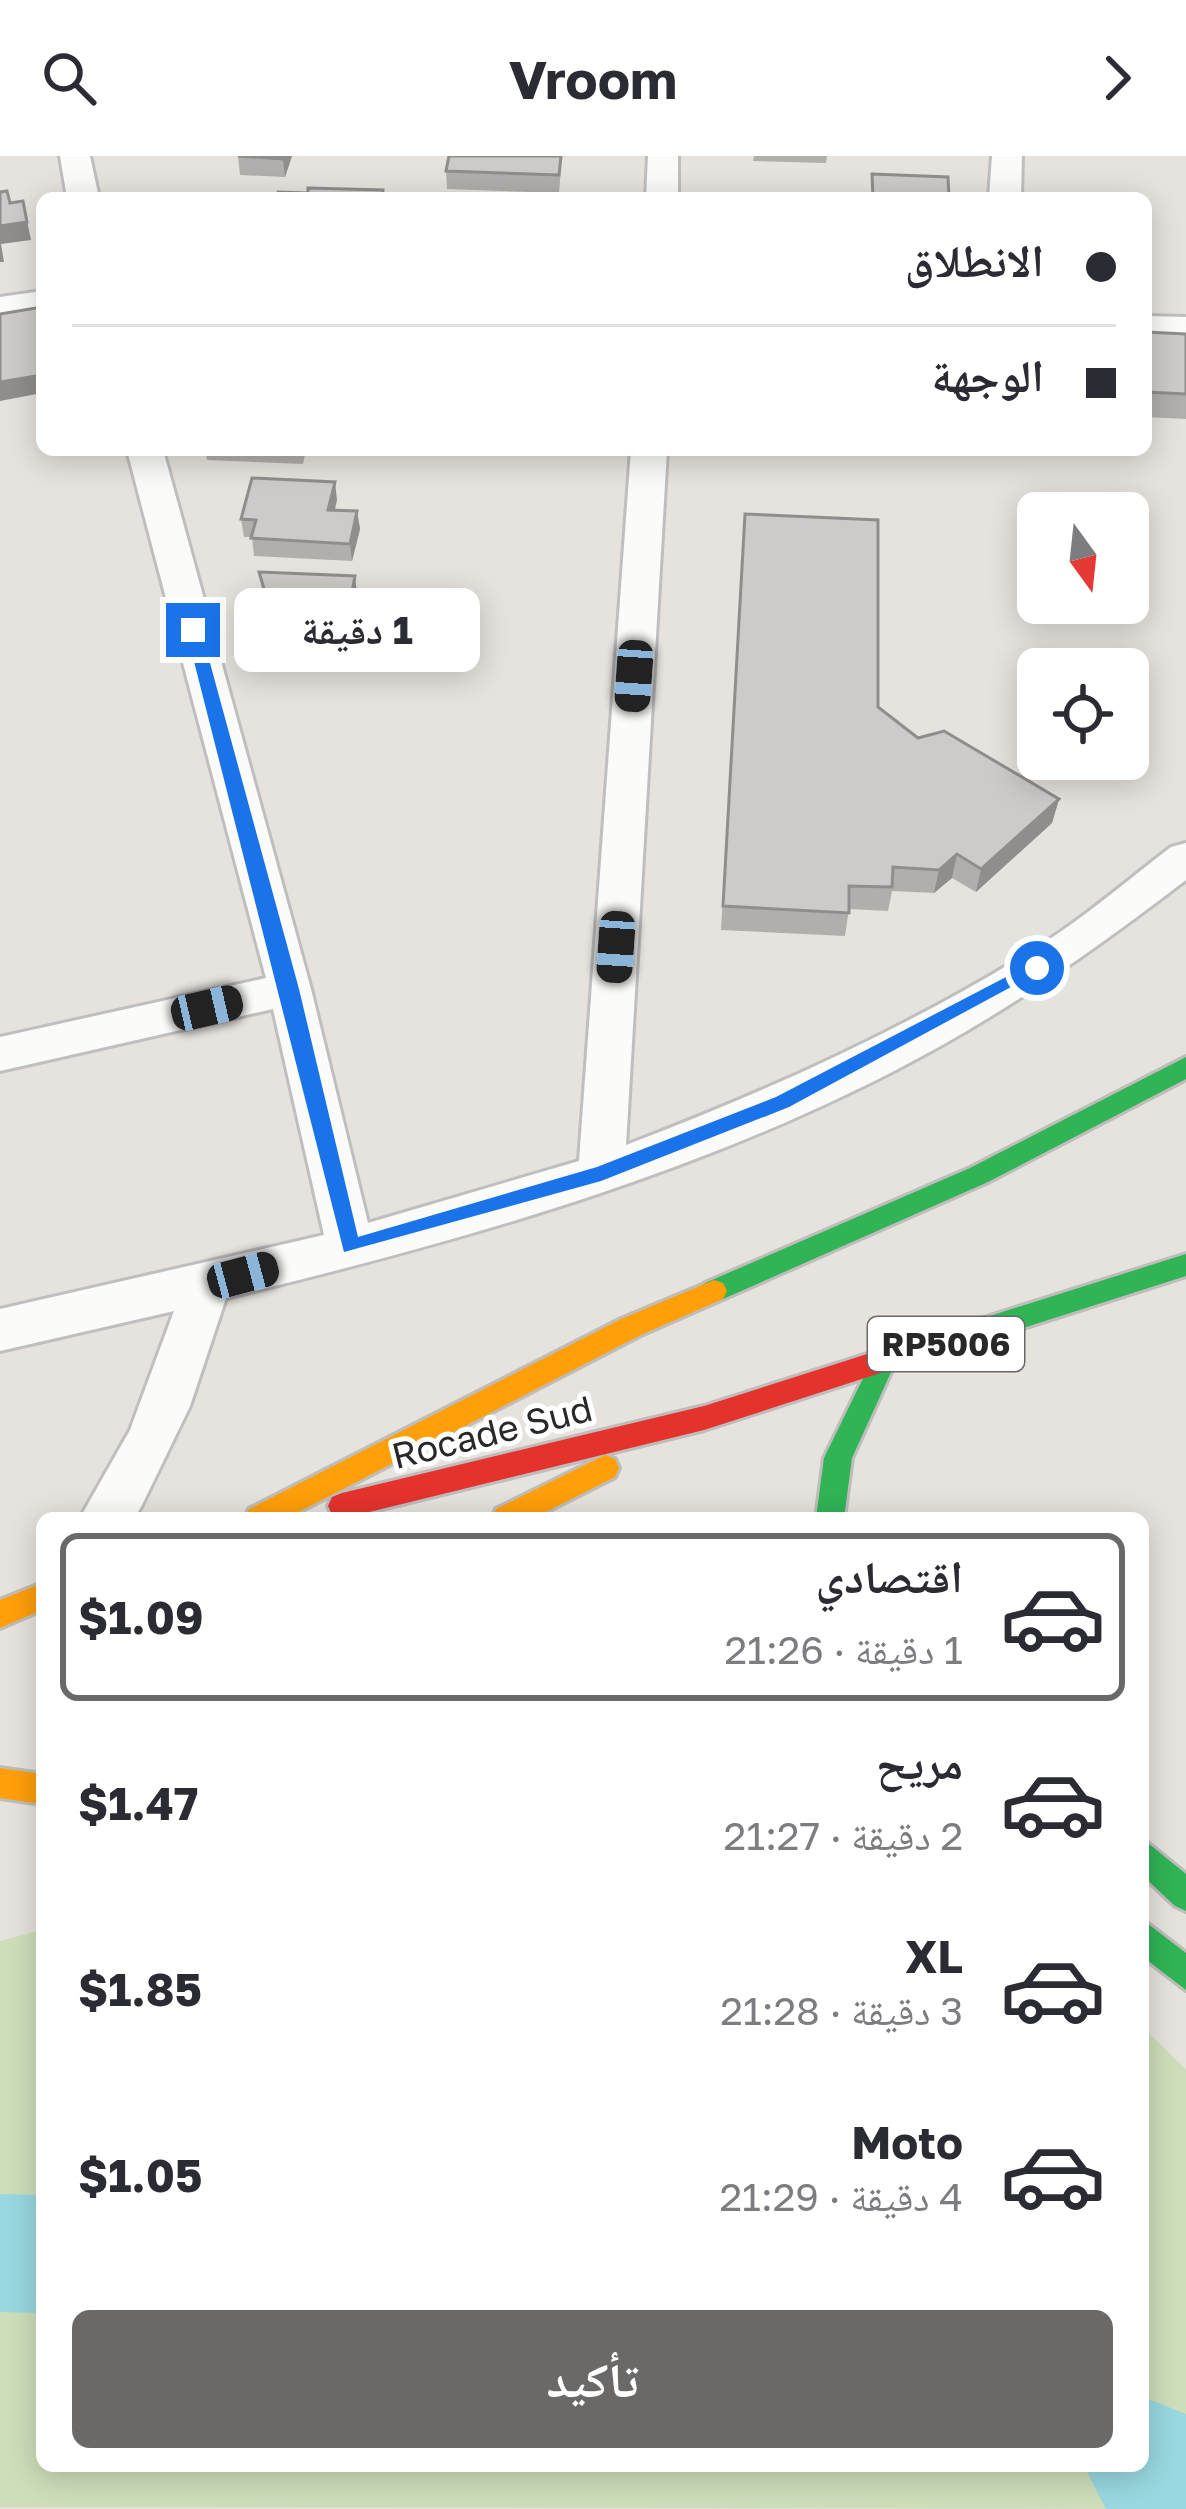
<!DOCTYPE html>
<html lang="ar">
<head>
<meta charset="utf-8">
<style>
  :root { --surface:#fff; --page:#f2f2f3; --text:#2b2b33; --muted:#7c7c81; --line:#e1e1e2; --accent:#6a6968 }
  body { margin:0; font-family:"Golos Text","Noto Naskh Arabic",sans-serif; background:var(--page); color:var(--text); direction:rtl; height:100vh; display:flex; flex-direction:column; font-size:45px; white-space:nowrap }
  * { box-sizing:border-box; margin:0 }
  p { font-size:39px; color:var(--muted) }
  .icon { flex:none; width:66px; height:66px; fill:none; stroke:currentColor; stroke-width:2; stroke-linecap:round; stroke-linejoin:round }
  .map { position:relative; flex:1; overflow:hidden; direction:ltr }
  .drawer { position:absolute; left:36px; top:1356px; width:1113px; height:960px; display:flex; flex-direction:column; background:var(--surface); border-radius:18px; box-shadow:0 6px 30px #0003; direction:rtl }
  .drawer>* { flex:none }
  .guide { position:absolute; left:36px; top:36px; width:1116px; height:264px; border-radius:18px; box-shadow:0 6px 30px #0003; direction:rtl; display:grid; align-content:center; height:264px; padding:0 36px; background:var(--surface) }
  .needle { width:78px; rotate:165deg }
  .tools { position:absolute; left:1017px; top:336px; display:grid; gap:24px }
  .tools a { display:grid; place-items:center; width:132px; height:132px; border-radius:18px; background:var(--surface); box-shadow:0 6px 30px #0003; font-size:60px }
  .end { position:absolute; width:54px; height:54px; margin:-27px; border:15px solid #1a73e8; background:#fff; box-shadow:0 0 0 6px #fff }
  .from { border-radius:50% }
  .bubble { position:absolute; height:84px; border-radius:18px; background:var(--surface); box-shadow:0 6px 30px #0003; font-size:39px; font-weight:700; line-height:84px; text-align:center; direction:rtl }
  .car { position:absolute; width:36px; height:72px; margin:-36px -18px; border-radius:15px; box-shadow:0 0 9px 3px #0007; background:linear-gradient(#222 24%,#8ab4d8 0 40%,#222 0 76%,#8ab4d8 0 86%,#222 0) }
  .guide b { display:flex; align-items:center; gap:42px; height:114px; font-size:45px }
  .guide b+b { border-top:3px solid var(--line) }
  .guide i { width:30px; height:30px; background:var(--text) }
  ul { padding:21px 0 0; list-style:none }
  li { display:flex; align-items:center; gap:36px; height:168px; margin:0 24px 18px; padding:0 12px; border:6px solid transparent; border-radius:18px }
  li div { flex:1 }
  li b { display:block; font-size:45px }
  li em { font-style:normal; font-weight:700 }
  li.selected { border-color:var(--accent) }
  li>.icon { width:108px; height:108px; stroke-width:1.5 }
  .action { display:flex; gap:24px; margin-top:auto; padding:24px 36px }
  .action a { flex:1; height:138px; border-radius:18px; background:var(--accent); color:#fff; font-size:48px; font-weight:700; line-height:138px; text-align:center }
  header { display:flex; justify-content:space-between; align-items:center; height:156px; padding:0 36px; background:var(--surface); font-size:54px; font-weight:700 }
  .map>svg:first-child { display:block }
</style>
</head>
<body>
<header><svg class="icon" aria-label="forward" viewBox="0 0 24 24"><path d="M9 5l7 7-7 7"/></svg>Vroom<svg class="icon" aria-label="search" viewBox="0 0 24 24"><circle cx="10" cy="10" r="6"/><path d="M15 15l6 6"/></svg></header>
<div class="map">
<svg width="1186" height="2353" viewBox="0 0 1186 2353">
  <rect width="100%" height="100%" fill="#e6e2de"/>
  <polygon fill="#cedeba" points="42,1774 42,2310 1143,2310 1143,1872 1186,1913 1186,2353 0,2351 0,1785"/>
  <g fill="none" stroke-linecap="round" stroke-linejoin="round">
    <g fill="#99d8e0" fill-rule="evenodd">
      <polygon points="0,2038 42,2039 42,2157 0,2156"/>
      <polygon points="1143,2241 1186,2258 1186,2353 1106,2353 1084,2310 1143,2310"/>
    </g>
    <g stroke="#c0bfbf" stroke-width="6">
      <g id="street">
        <polygon points="60,0 90,0 99,42 67,42"/>
        <polygon points="648,0 678,0 678,42 646,42"/>
        <polygon points="992,0 1022,0 1021,42 989,42"/>
        <polygon points="42,135 42,155 0,161 0,141"/>
        <polygon points="1146,160 1186,161 1186,181 1146,180"/>
        <path d="M127 294H163L311 833 368 1067 579 1005 631 294H667L626 989C770 934 908 872 1039 790 1085 761 1128 724 1171 691L1186 687V724C1106 785 1025 843 937 892 717 1014 469 1083 226 1142L190 1250 141 1351 134 1362H80L130 1274 174 1155 0 1195V1153L324 1079 273 853 0 915V881L266 822Z"/>
      </g>
    </g>
    <g stroke="#bfbdbc" stroke-width="6">
      <g id="fast">
        <polygon points="1186,901 1186,923 988,1026 723,1143 705,1143 701,1135 705,1127 970,1012"/>
        <polygon points="1186,1098 1186,1120 892,1214 852,1302 844,1362 816,1362 824,1302 876,1196"/>
        <polygon points="1143,1683 1186,1718 1186,1755 1175,1750 1143,1720"/>
        <polygon points="1143,1764 1186,1797 1186,1834 1143,1801"/>
      </g>
    </g>
    <g stroke="#bfbdbc" stroke-width="6">
      <g id="slow">
        <polygon points="714,1124 723,1127 727,1135 723,1143 641,1179 287,1362 245,1362 249,1353 621,1163"/>
        <polygon points="605,1299 615,1303 619,1312 615,1321 534,1362 492,1362 496,1353"/>
        <polygon points="42,1427 42,1454 0,1472 0,1444"/>
        <polygon points="0,1612 42,1618 42,1648 0,1642"/>
      </g>
    </g>
    <g stroke="#bfbdbc" stroke-width="6">
      <polygon id="jam" points="886,1192 896,1196 900,1204 896,1212 704,1274 345,1362 332,1359 328,1350 332,1341 342,1337 704,1250"/>
    </g>
    <use href="#street" fill="#fbfbfa" fill-rule="evenodd"/>
    <use href="#fast" fill="#30b455" fill-rule="evenodd"/>
    <use href="#slow" fill="#ff9f0a" fill-rule="evenodd"/>
    <use href="#jam" fill="#e5322d" fill-rule="evenodd"/>
  </g>
  <g fill="#b0afac">
    <polygon points="238,0 292,0 285,21 240,19"/>
    <polygon points="562,0 559,37 447,33 446,15"/>
    <polygon points="754,0 827,0 826,7 753,5"/>
    <polygon points="1146,176 1186,178 1186,263 1146,261"/>
    <polygon points="205,294 306,294 303,308 207,304"/>
    <polygon points="337,344 335,354 357,355 360,373 352,405 254,400 252,381 244,381 241,363"/>
    <polygon points="745,358 878,551 918,582 1059,643 1052,667 976,736 952,722 934,737 892,735 888,755 849,753 845,780 721,774"/>
    <polygon points="259,416 357,438 344,506 283,504 262,433"/>
  </g>
  <g fill="#908e8c">
    <polygon points="284,0 292,0 285,21 283,3"/>
    <polygon points="23,45 31,84 1,88 4,106 0,106 0,70"/>
    <polygon points="42,219 42,237 0,245 0,226"/>
    <polygon points="335,326 337,344 330,371 328,354"/>
    <polygon points="357,355 360,373 352,405 350,388"/>
    <polygon points="355,420 357,438 344,506 342,488"/>
    <polygon points="1059,643 1052,667 976,736 981,713"/>
    <polygon points="957,698 952,722 934,737 939,714"/>
  </g>
  <g fill="#cdcbc8" stroke="#908e8c" stroke-width="3">
    <polygon points="238,0 284,0 283,3"/>
    <polygon points="449,0 561,0 559,19 446,15"/>
    <polygon points="872,18 948,21 949,42 873,42"/>
    <polygon points="308,32 383,34 382,42 277,42 278,36 308,37"/>
    <polygon points="7,35 10,47 23,45 27,66 0,70 0,36"/>
    <polygon points="42,151 42,219 0,226 0,158"/>
    <polygon points="1146,176 1186,178 1186,238 1146,236"/>
    <polygon points="252,322 335,326 328,354 357,355 350,388 251,382 256,364 241,363"/>
    <polygon points="745,358 878,364 878,551 918,582 944,575 1059,643 981,713 957,698 939,714 893,711 892,731 849,730 849,757 723,750"/>
    <polygon points="259,416 355,420 342,488 280,486"/>
  </g>
  <polygon fill="#1a73e8" points="193,469 201,474 299,833 358,1081 597,1011 776,941 1031,808 1046,812 789,951 601,1025 344,1096 186,474"/>
  <g text-anchor="middle" stroke-width="10" stroke-linejoin="round" paint-order="stroke">
    <rect fill="#fff" stroke="#686868" stroke-width="3" x="868" y="1161" width="156" height="54" rx="9"/>
    <g font-size="33" font-weight="bold" fill="#282828">
      <text x="946" y="1200">RP5006</text>
    </g>
    <g font-size="36" fill="#282828" stroke="#fff">
      <text transform="translate(492 1276) rotate(-14)" y="13">Rocade Sud</text>
    </g>
  </g>
</svg>
<div class="tools">
<a><svg class="needle" viewBox="-14 -14 28 28"><path d="M0-13l5 13h-10z" fill="#e53935"/><path d="M0 13l5-13h-10z" fill="#7c7c81"/></svg></a>
<a><svg class="icon" aria-label="locate" viewBox="0 0 24 24"><circle cx="12" cy="12" r="6"/><path d="M12 2v4M12 18v4M2 12h4M18 12h4"/></svg></a>
</div>
<i class="end from" style="left:1037px;top:812px"></i>
<i class="end" style="left:193px;top:474px"></i>
<div class="bubble" style="left:234px;top:432px;width:246px">1 دقيقة</div>
<i class="car" style="left:634px;top:520px;rotate:184deg"></i>
<i class="car" style="left:616px;top:791px;rotate:184deg"></i>
<i class="car" style="left:207px;top:852px;rotate:77deg"></i>
<i class="car" style="left:243px;top:1119px;rotate:75deg"></i>
<div class="guide">
<b><i class="from"></i>الانطلاق</b>
<b><i></i>الوجهة</b>
</div>
<section class="drawer">
<ul>
<li class="selected"><svg class="icon" aria-label="car" viewBox="0 0 24 24"><path d="M5 17H2v-5l4-1 3-4h7l3 4 3 1v5h-3M9 17h6M6 11h13"/><circle cx="7" cy="17" r="2"/><circle cx="17" cy="17" r="2"/></svg><div><b>اقتصادي</b><p>1 دقيقة · 21:26</p></div><em>$1.09</em></li>
<li><svg class="icon" aria-label="car" viewBox="0 0 24 24"><path d="M5 17H2v-5l4-1 3-4h7l3 4 3 1v5h-3M9 17h6M6 11h13"/><circle cx="7" cy="17" r="2"/><circle cx="17" cy="17" r="2"/></svg><div><b>مريح</b><p>2 دقيقة · 21:27</p></div><em>$1.47</em></li>
<li><svg class="icon" aria-label="car" viewBox="0 0 24 24"><path d="M5 17H2v-5l4-1 3-4h7l3 4 3 1v5h-3M9 17h6M6 11h13"/><circle cx="7" cy="17" r="2"/><circle cx="17" cy="17" r="2"/></svg><div><b>XL</b><p>3 دقيقة · 21:28</p></div><em>$1.85</em></li>
<li><svg class="icon" aria-label="car" viewBox="0 0 24 24"><path d="M5 17H2v-5l4-1 3-4h7l3 4 3 1v5h-3M9 17h6M6 11h13"/><circle cx="7" cy="17" r="2"/><circle cx="17" cy="17" r="2"/></svg><div><b>Moto</b><p>4 دقيقة · 21:29</p></div><em>$1.05</em></li>
</ul>
<div class="action"><a>تأكيد</a></div>
</section>
</div>
</body>
</html>
